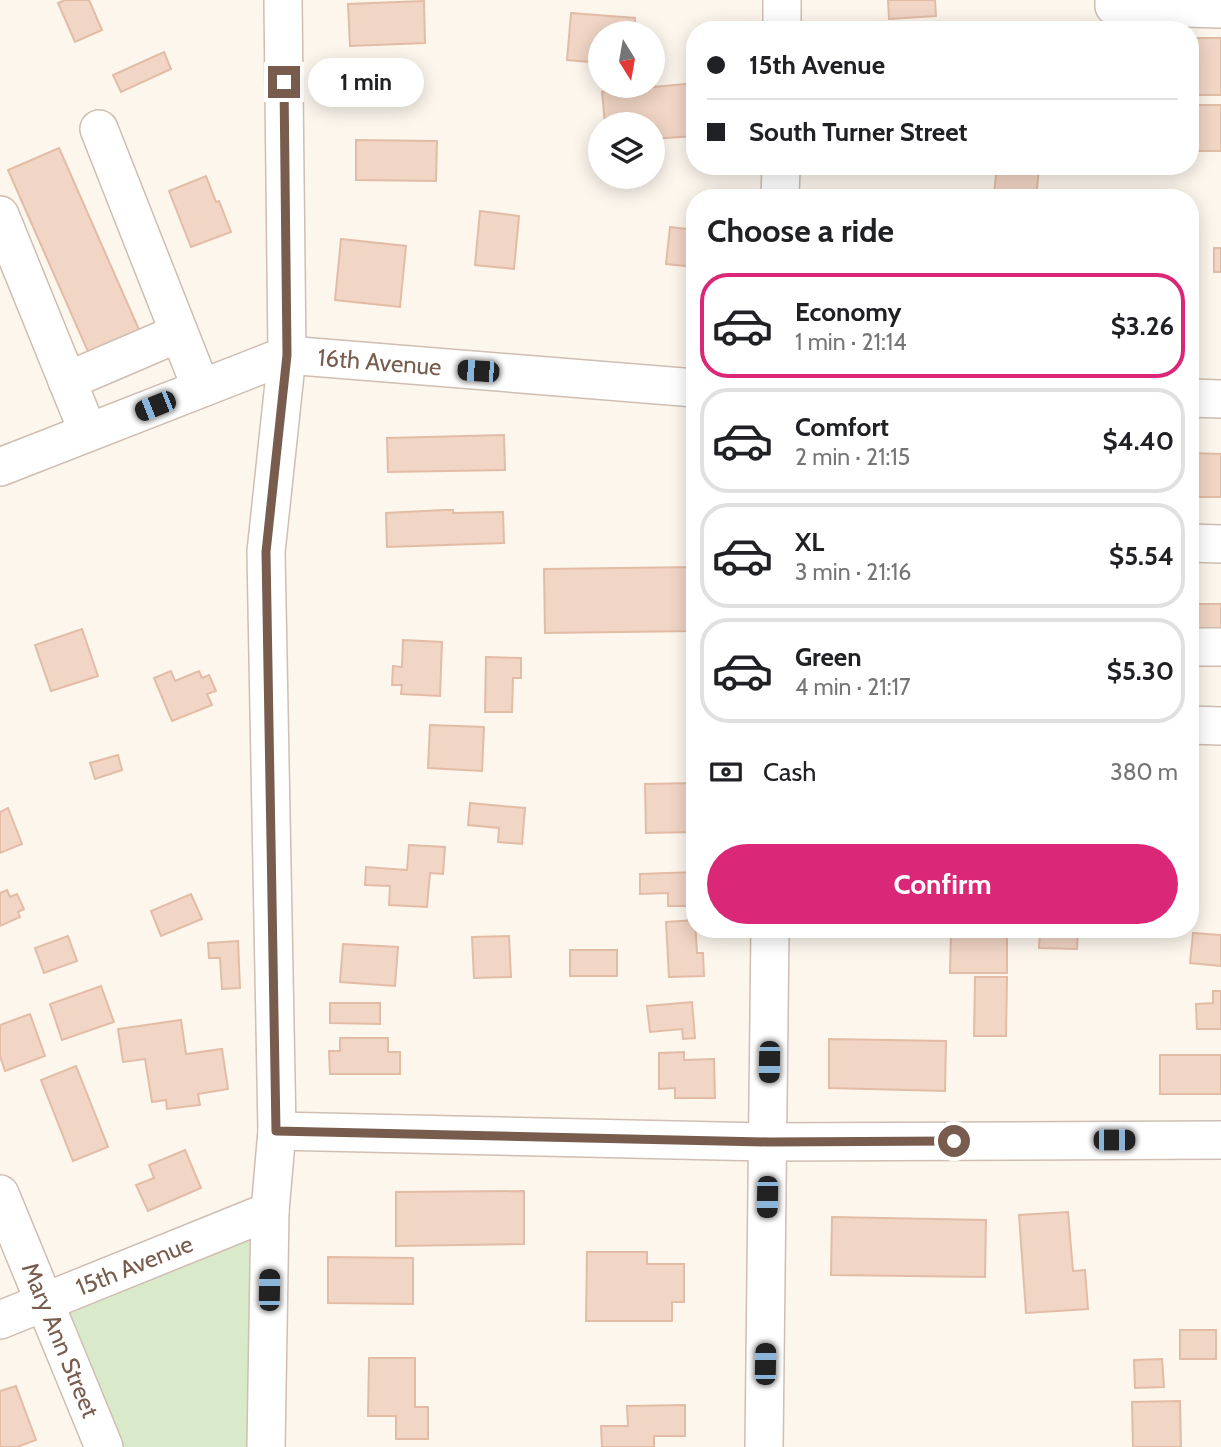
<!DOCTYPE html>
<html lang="en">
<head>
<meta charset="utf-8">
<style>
  :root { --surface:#fff; --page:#f6f6f6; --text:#202124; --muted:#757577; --line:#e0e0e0; --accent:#db2777 }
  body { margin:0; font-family:Cabin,sans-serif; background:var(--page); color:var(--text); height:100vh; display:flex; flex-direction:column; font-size:26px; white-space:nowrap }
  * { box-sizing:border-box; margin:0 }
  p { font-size:23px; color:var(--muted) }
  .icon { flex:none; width:38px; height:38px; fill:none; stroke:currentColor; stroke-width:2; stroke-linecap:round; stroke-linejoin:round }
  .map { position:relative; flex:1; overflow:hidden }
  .side { position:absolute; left:686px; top:189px; width:513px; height:749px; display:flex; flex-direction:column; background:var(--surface); border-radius:28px; box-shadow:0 4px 18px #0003 }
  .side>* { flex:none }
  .hud { position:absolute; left:686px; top:21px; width:513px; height:154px; border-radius:28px; box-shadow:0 4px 18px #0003; display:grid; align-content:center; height:154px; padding:0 21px; background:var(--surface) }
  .needle { width:46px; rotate:169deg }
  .controls { position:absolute; left:588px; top:21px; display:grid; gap:14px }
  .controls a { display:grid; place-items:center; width:77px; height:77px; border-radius:50%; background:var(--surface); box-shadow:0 4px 18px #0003; font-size:35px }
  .end { position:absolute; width:32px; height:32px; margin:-16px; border:9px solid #785d4f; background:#fff; box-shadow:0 0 0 4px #fff }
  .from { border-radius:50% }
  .bubble { position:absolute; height:49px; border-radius:24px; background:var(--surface); box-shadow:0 4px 18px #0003; font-size:23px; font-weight:800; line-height:49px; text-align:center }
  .car { position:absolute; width:21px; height:42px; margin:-21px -10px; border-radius:9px; box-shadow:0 0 5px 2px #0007; background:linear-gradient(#222 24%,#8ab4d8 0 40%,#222 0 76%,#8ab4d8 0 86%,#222 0) }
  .hud b { display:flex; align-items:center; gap:24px; height:66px; font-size:26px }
  .hud b+b { border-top:2px solid var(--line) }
  .hud i { width:18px; height:18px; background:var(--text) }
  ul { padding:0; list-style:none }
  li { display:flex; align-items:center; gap:21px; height:105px; margin:0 14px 10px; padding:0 7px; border:4px solid var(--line); border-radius:28px }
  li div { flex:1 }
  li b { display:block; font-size:26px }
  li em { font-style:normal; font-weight:800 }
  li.active { border-color:var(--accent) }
  li>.icon { width:63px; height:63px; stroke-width:1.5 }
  h2 { padding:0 21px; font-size:32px; line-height:84px }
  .pay { display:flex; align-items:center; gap:18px; height:77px; padding:0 21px; font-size:26px }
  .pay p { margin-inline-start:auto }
  .button { display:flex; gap:14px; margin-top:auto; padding:14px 21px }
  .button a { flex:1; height:80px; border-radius:42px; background:var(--accent); color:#fff; font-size:28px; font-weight:800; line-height:80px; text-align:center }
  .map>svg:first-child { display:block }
</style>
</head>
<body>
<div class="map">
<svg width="1221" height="1447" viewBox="0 0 1221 1447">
  <rect width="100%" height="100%" fill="#fcf6ed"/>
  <polygon fill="#d8eaca" points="270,1211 266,1447 104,1447 44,1303"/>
  <g fill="#f1d5c5" stroke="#e3bca6" stroke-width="2">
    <polygon points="65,0 89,0 102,30 75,42 58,3"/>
    <polygon points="888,0 935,0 936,16 889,19"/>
    <polygon points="424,1 425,43 350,46 348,4"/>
    <polygon points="571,13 635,18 634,33 600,33 600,63 567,60"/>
    <rect x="1190" y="38" width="31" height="57"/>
    <polygon points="164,52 171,69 121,92 113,75"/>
    <polygon points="695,83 695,136 653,139 653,124 605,124 602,92"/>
    <rect x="1190" y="105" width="31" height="46"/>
    <polygon points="356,140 437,141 436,181 356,180"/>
    <polygon points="59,148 144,341 93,363 8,170"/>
    <polygon points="997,166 1039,169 1036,198 994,193"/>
    <polygon points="206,176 216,202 219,201 231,232 191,247 169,191"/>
    <polygon points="480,211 519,216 514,269 475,265"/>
    <polygon points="670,227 695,230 695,267 666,264"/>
    <polygon points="341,239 406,246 400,307 335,300"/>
    <rect x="1214" y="248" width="7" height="24"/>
    <polygon points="504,435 505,470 388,472 387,438"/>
    <polygon points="1190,453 1221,454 1221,497 1190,497"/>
    <polygon points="444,510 453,510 453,513 503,512 504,543 387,547 386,513"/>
    <polygon points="695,567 695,631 545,633 544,569"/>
    <polygon points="1190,604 1221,604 1221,641 1190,640"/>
    <polygon points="82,629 98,676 51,691 35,645"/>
    <polygon points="403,640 442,642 440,696 401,694 402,685 392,685 393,666 402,667"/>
    <polygon points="486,657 521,658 521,678 513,678 512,712 485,712"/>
    <polygon points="171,671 175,681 199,671 202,678 209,675 216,691 207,694 212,705 172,721 154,678"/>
    <polygon points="430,725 484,727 482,771 428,768"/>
    <polygon points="118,755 122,770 95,779 90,763"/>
    <polygon points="695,783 695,832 646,833 645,784"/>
    <polygon points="470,803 525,808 522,844 498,842 499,828 468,825"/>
    <polygon points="8,808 22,844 0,853 0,812"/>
    <polygon points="409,845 445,847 443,874 430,873 427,907 389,905 390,886 365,885 366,867 407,870"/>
    <polygon points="695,872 695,906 668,906 668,893 640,894 640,874"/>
    <polygon points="7,890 10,897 17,894 24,909 18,912 20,917 0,926 0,893"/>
    <polygon points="191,894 202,919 161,936 151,911"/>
    <polygon points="695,920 697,953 703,953 704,976 669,977 666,922"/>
    <polygon points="951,929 1007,929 1007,973 950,973"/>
    <polygon points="1040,929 1078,929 1077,949 1039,948"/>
    <polygon points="1193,933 1221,935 1221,966 1190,963"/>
    <polygon points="68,936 77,961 44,973 35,948"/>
    <polygon points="509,936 511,977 474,978 472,937"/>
    <polygon points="238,941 240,988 222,989 220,958 209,958 208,943"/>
    <polygon points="343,944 398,947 395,986 340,982"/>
    <rect x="570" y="950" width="47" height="26"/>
    <polygon points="975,977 1007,977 1006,1036 974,1036"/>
    <polygon points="101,986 114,1022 62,1040 50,1004"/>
    <polygon points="1213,991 1221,991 1221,1029 1197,1029 1196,1004 1213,1003"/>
    <polygon points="692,1002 695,1038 683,1039 682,1029 650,1032 647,1006"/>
    <polygon points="330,1003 380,1003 380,1024 330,1023"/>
    <polygon points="30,1014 45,1056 5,1071 0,1056 0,1025"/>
    <polygon points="181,1020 186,1054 222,1049 228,1089 198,1094 200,1105 167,1109 166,1100 152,1102 145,1059 123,1062 118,1029"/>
    <polygon points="340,1038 388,1038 388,1052 400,1052 400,1074 330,1074 329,1051 340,1051"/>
    <polygon points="829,1039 946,1041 945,1091 829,1088"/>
    <polygon points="684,1052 684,1060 714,1059 715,1098 675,1098 675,1088 659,1089 659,1053"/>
    <rect x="1160" y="1055" width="61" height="39"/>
    <polygon points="76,1066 108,1147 73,1161 41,1080"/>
    <polygon points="185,1150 201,1188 148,1211 136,1185 154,1178 149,1165"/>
    <polygon points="524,1191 524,1244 396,1246 396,1192"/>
    <polygon points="1068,1212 1073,1271 1085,1270 1088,1309 1026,1313 1019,1215"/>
    <polygon points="832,1217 986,1220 985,1277 831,1275"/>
    <polygon points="587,1252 647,1252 647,1264 684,1264 684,1302 672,1302 672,1321 586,1321"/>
    <polygon points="328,1257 413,1258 413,1304 328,1303"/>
    <rect x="1180" y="1330" width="36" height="29"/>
    <polygon points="369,1358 415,1358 415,1407 428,1407 428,1439 396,1439 396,1416 368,1416"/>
    <polygon points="1162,1359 1164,1387 1135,1388 1134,1360"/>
    <polygon points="16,1386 36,1440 17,1447 0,1447 0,1391"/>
    <polygon points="1180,1401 1181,1447 1133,1447 1132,1402"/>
    <polygon points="685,1405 685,1436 654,1436 654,1447 602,1447 601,1426 628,1426 627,1406"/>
  </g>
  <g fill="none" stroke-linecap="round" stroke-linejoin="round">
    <g stroke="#cfbeb1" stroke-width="40">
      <g id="minor">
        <polyline points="1114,0 1114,6 1221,9"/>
        <polyline points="782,30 782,0"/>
        <polyline points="99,129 201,388"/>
        <polyline points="780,198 781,166"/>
        <polyline points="0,215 88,432"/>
        <polyline points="67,381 179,333"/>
        <polyline points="1190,398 1221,399"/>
        <path id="s1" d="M0 467 287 355 695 388"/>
        <polyline points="1190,543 1221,544"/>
        <polyline points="1190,647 1221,647"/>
        <polyline points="1190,725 1221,726"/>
        <polyline points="277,1131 768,1142 1221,1140"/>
        <path id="s2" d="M0 1194 104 1447"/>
        <path id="s3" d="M0 1320 270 1211"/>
        <polyline points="266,1447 270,1211 277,1131 266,552 287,355 283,0"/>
        <polyline points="764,1447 770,929"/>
      </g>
    </g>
    <use href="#minor" stroke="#fff" stroke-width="37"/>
  </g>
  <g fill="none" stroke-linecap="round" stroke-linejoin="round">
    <polyline stroke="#785d4f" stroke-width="9" points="284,82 287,355 266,552 276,1131 768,1142 954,1141"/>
  </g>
  <g text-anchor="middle" stroke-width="6" stroke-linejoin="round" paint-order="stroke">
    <g font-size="24" fill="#785d4f" stroke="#fefaf3">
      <text dy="8" stroke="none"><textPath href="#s1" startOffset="401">16th Avenue</textPath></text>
      <text dy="8" stroke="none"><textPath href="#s3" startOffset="145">15th Avenue</textPath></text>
      <text dy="8" stroke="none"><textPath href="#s2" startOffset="158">Mary Ann Street</textPath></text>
    </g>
  </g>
</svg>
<div class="controls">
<a><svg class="needle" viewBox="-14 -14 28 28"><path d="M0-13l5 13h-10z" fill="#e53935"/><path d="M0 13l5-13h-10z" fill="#757577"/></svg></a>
<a><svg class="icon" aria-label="layers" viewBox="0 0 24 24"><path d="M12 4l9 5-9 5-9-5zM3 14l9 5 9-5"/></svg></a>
</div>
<i class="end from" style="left:954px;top:1141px"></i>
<i class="end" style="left:284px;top:82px"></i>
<div class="bubble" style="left:308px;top:58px;width:116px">1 min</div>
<i class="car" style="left:478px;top:371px;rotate:274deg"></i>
<i class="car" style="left:155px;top:406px;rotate:248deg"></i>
<i class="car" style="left:769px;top:1062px;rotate:181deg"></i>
<i class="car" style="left:1114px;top:1140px;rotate:90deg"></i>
<i class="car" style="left:767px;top:1197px;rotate:181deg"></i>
<i class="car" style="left:269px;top:1290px;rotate:1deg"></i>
<i class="car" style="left:765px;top:1364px;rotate:1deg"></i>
<div class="hud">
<b><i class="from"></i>15th Avenue</b>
<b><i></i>South Turner Street</b>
</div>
<section class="side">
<h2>Choose a ride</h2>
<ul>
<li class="active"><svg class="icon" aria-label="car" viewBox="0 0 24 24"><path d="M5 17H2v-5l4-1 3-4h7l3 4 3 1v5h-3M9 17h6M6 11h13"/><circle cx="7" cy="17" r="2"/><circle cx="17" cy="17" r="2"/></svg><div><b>Economy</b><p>1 min · 21:14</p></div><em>$3.26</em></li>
<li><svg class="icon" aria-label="car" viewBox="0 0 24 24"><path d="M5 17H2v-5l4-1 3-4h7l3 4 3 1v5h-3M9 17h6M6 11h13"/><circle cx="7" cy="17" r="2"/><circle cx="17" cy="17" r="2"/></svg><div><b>Comfort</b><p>2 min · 21:15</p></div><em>$4.40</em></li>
<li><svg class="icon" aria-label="car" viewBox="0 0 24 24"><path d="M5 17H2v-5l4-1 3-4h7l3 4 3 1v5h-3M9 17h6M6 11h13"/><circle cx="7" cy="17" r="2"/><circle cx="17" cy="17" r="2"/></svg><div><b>XL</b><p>3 min · 21:16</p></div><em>$5.54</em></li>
<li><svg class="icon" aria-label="car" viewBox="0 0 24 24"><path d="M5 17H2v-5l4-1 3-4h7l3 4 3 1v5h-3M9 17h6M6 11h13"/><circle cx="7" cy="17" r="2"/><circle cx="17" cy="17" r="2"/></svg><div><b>Green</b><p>4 min · 21:17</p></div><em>$5.30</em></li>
</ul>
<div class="pay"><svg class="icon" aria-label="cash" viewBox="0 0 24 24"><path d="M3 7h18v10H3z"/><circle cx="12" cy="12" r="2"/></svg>Cash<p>380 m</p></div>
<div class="button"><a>Confirm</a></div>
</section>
</div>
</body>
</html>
